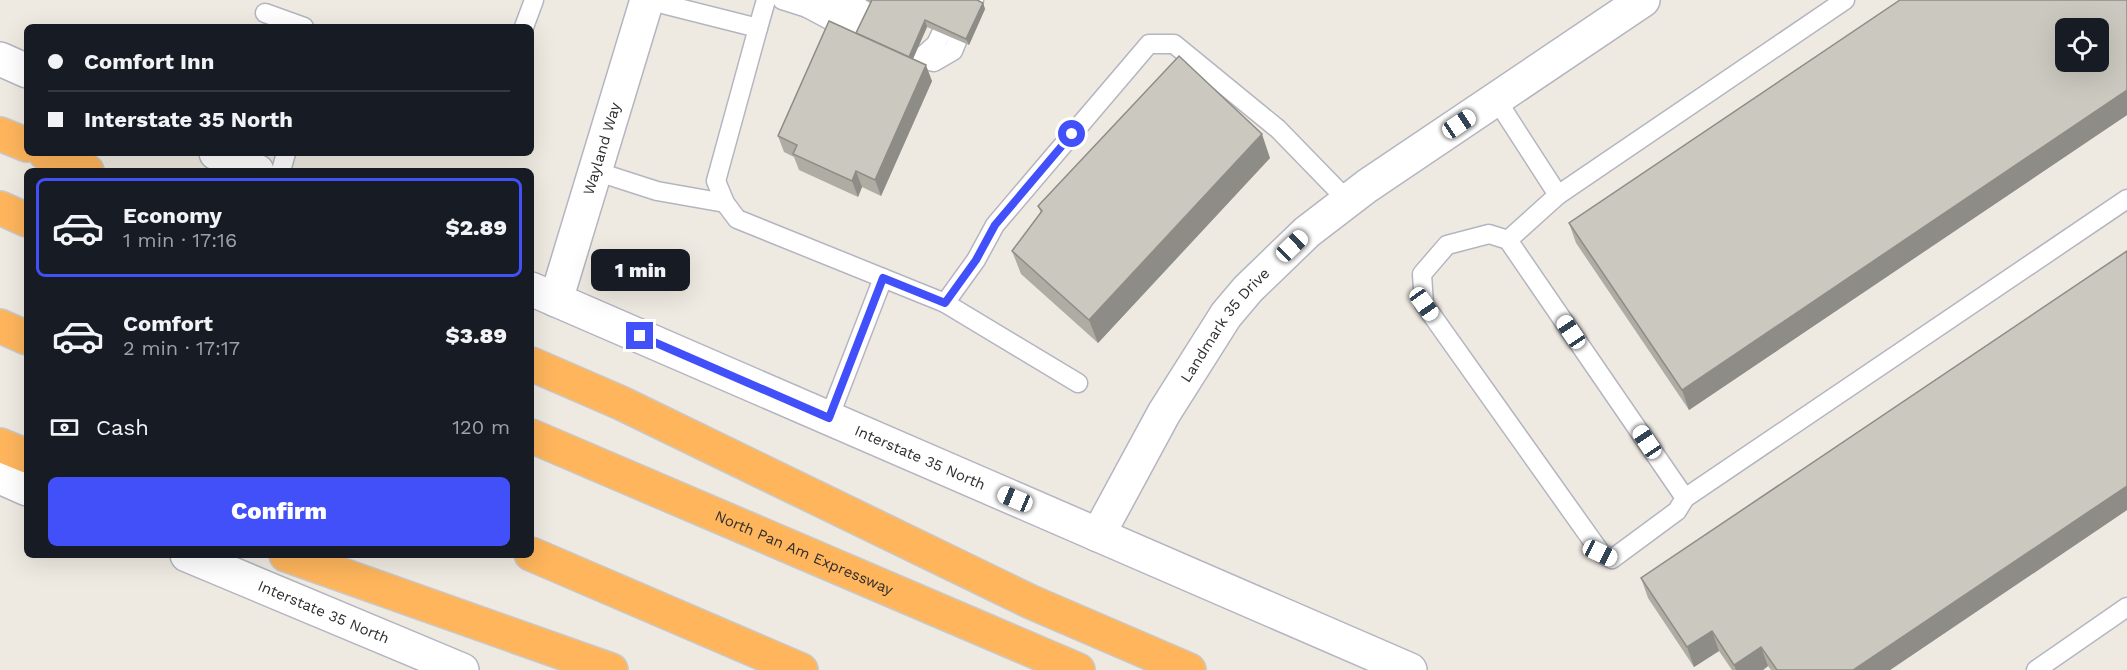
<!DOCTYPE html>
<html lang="en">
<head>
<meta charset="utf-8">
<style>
  :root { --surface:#171b24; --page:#20242c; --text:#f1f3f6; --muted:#9ea1a6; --line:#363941; --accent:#4250fa }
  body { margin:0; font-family:"Work Sans",sans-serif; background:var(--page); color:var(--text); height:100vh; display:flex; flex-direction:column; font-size:22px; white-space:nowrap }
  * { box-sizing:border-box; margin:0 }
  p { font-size:20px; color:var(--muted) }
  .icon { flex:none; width:33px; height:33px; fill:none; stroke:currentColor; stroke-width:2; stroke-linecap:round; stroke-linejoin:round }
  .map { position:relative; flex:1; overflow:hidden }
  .details { position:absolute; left:24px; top:168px; width:510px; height:390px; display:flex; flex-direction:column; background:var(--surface); border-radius:9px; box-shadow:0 6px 24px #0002 }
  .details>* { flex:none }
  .guide { position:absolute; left:24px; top:24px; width:510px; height:132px; border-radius:9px; box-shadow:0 6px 24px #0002; display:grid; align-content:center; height:132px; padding:0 24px; background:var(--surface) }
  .fabs { position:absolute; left:2055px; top:18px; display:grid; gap:12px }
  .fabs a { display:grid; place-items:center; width:54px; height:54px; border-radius:9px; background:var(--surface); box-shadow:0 6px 24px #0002; font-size:30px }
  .end { position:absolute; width:27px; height:27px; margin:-14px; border:8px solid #4250fa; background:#fff; box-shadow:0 0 0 3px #fff }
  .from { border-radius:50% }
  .bubble { position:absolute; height:42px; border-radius:9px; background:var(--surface); box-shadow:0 6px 24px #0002; font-size:20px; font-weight:800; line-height:42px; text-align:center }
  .car { position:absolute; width:18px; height:36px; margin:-18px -9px; border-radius:8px; box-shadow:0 0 4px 2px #0007; background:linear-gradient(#fff 24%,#345 0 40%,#fff 0 76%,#345 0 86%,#fff 0) }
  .guide b { display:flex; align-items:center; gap:21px; height:57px; font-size:22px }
  .guide b+b { border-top:2px solid var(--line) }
  .guide i { width:15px; height:15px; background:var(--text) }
  ul { padding:10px 0 0; list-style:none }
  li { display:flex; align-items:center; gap:18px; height:99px; margin:0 12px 9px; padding:0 12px; border:3px solid transparent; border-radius:9px }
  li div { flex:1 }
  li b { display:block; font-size:22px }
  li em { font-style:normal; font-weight:800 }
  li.on { border-color:var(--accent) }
  li>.icon { width:54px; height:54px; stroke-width:1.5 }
  .pay { display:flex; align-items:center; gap:15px; height:66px; padding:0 24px; font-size:22px }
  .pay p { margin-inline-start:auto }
  .primary-button { display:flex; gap:12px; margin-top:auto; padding:12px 24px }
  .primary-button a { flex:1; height:69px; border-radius:9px; background:var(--accent); color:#fff; font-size:24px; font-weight:800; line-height:69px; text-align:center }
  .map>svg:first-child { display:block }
</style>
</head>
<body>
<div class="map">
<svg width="2127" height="670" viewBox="0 0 2127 670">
  <rect width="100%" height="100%" fill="#efeae1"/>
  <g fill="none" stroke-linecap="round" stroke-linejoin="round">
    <g stroke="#b4b5c1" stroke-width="21">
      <g id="service">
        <polyline points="647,0 758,28 716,181 725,203 737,219 883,278"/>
        <polyline points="782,0 807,8 836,8 839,0"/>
        <polyline points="807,8 835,23 852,10 857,0"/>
        <polyline points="265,13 304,27"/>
        <polyline points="835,23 872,35 884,33 901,0"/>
        <polyline points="840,23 861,22 872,0"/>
        <polyline points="524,27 534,0"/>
        <polyline points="758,28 766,0"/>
        <polyline points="896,51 919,59 936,44 957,0"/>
        <polyline points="919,59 934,62 953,51 974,0"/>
        <polyline points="1496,99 1558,195 1845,0"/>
        <polyline points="281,171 286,153"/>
        <polyline points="595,171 657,191 725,203"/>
        <polygon points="1489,234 1508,240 1685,498 1677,511 1612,559 1601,553 1424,304 1422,274 1447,245"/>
        <polyline points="1508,240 1558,195"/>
        <polyline points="945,303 1078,383"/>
        <polyline points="829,418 883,278 945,303 976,260 995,225 1149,44 1174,44 1278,129 1348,201"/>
        <polyline points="1685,498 2127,199"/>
        <polyline points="2036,670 2127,607"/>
      </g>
    </g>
    <g stroke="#b4b5c1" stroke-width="36">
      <g id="minor">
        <path id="s1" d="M556 300 647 0"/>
        <path id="s2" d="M1098 535 1164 413 1226 315 1248 289 1307 232 1367 186 1643 0"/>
      </g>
    </g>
    <g stroke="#b4b5c1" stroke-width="36">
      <g id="secondary">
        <polyline points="0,59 27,71"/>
        <polyline points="216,153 257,171"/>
        <path id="s3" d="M531 289 1410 670"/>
        <polyline points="0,477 27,489"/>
        <path id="s4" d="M187 555 462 670"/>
      </g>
    </g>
    <g stroke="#c9c9c9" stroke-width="36">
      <g id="motorway">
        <polyline points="0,134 27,145"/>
        <polyline points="45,153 87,171"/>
        <polyline points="0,208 27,220"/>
        <polyline points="0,326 27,338"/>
        <polyline points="531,364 621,403 1031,602 1189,670"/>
        <path id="s5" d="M531 436 1078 670"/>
        <polyline points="0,445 27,456"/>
        <polyline points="531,554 801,670"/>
        <polyline points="286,555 611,670"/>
      </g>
    </g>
    <use href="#service" stroke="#fff" stroke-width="18"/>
    <use href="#minor" stroke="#fff" stroke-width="33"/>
    <use href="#secondary" stroke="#fff" stroke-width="33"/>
    <use href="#motorway" stroke="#feb55c" stroke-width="33"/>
  </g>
  <g fill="#afaca4">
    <polygon points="865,0 977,0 983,3 985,9 969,45 927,27 913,59 932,81 881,196 862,187 858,197 799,170 794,157 784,152 778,136 856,33 870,3"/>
    <polygon points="2127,0 2127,115 1689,410 1576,243 1569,223"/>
    <polygon points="1270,158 1098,343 1021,274 1012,251 1041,213 1038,206"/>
    <polygon points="2127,510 1890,670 1771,670 1768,666 1763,670 1732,670 1719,651 1694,667 1648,598 1641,578"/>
  </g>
  <g fill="#8e8c86">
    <polygon points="983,3 985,9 969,45 966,39"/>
    <polygon points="925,20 927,27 908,70 905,64"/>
    <polygon points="926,65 932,81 881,196 875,180"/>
    <polygon points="2127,90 2127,115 1689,410 1682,390"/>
    <polygon points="1262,134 1270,158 1098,343 1089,320"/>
    <polygon points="856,171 862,187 858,197 852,181"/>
    <polygon points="2127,486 2127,510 1890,670 1853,670"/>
    <polygon points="1712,631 1719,651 1694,667 1687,647"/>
    <polygon points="1761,647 1768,666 1763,670 1736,670 1734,665"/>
  </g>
  <g fill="#cbc8bf" stroke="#8e8c86" stroke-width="1.5" fill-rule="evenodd">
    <polygon points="872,0 977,0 983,3 966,39 925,20 909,57 856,33"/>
    <path d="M1900 0H2127V90L1682 390 1569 223ZM2066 28H2098V62H2066Z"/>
    <polygon points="829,21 926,65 875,180 856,171 852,181 793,154 797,145 778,136"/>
    <polygon points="1179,56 1262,134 1089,320 1012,251 1042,211 1038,206"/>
    <polygon points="2127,251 2127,486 1853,670 1777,670 1761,647 1734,665 1712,631 1687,647 1641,578"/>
  </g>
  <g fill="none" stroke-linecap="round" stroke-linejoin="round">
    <polyline stroke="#4250fa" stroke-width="8" points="640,336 829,418 883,278 945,303 976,260 995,225 1072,134"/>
  </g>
  <g text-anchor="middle" stroke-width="6" stroke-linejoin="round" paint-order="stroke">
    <g font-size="15" fill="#2e2e2e" stroke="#fff">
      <text dy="5" stroke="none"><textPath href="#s1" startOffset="158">Wayland Way</textPath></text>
      <text dy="5" stroke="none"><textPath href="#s2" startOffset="246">Landmark 35 Drive</textPath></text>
      <text dy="5" stroke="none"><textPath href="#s3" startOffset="424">Interstate 35 North</textPath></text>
      <text dy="5" stroke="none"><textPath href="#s5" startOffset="297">North Pan Am Expressway</textPath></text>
      <text dy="5" stroke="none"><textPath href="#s4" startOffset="148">Interstate 35 North</textPath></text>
    </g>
  </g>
</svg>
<div class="fabs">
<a><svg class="icon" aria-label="locate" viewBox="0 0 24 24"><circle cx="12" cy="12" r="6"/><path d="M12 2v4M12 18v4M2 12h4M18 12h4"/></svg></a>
</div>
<i class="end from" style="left:1072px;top:134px"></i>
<i class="end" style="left:640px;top:336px"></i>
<div class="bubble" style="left:591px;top:249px;width:99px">1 min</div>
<i class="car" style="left:1459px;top:124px;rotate:56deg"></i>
<i class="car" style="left:1292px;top:246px;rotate:46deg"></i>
<i class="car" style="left:1424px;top:304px;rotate:145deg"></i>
<i class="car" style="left:1571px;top:332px;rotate:326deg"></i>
<i class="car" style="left:1647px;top:442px;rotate:326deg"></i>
<i class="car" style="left:1015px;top:499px;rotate:293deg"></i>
<i class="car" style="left:1600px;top:553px;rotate:116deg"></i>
<div class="guide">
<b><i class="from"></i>Comfort Inn</b>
<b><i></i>Interstate 35 North</b>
</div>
<section class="details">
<ul>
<li class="on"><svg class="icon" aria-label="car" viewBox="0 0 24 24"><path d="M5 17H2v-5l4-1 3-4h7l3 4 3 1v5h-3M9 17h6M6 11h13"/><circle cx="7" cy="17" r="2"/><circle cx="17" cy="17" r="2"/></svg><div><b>Economy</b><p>1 min · 17:16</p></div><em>$2.89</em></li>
<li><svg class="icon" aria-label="car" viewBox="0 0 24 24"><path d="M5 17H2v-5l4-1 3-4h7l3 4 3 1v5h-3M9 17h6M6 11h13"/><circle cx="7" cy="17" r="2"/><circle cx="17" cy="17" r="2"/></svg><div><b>Comfort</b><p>2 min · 17:17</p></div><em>$3.89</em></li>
</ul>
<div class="pay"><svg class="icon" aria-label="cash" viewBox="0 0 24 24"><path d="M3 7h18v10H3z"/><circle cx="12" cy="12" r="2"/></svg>Cash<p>120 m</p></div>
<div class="primary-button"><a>Confirm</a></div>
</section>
</div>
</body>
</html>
